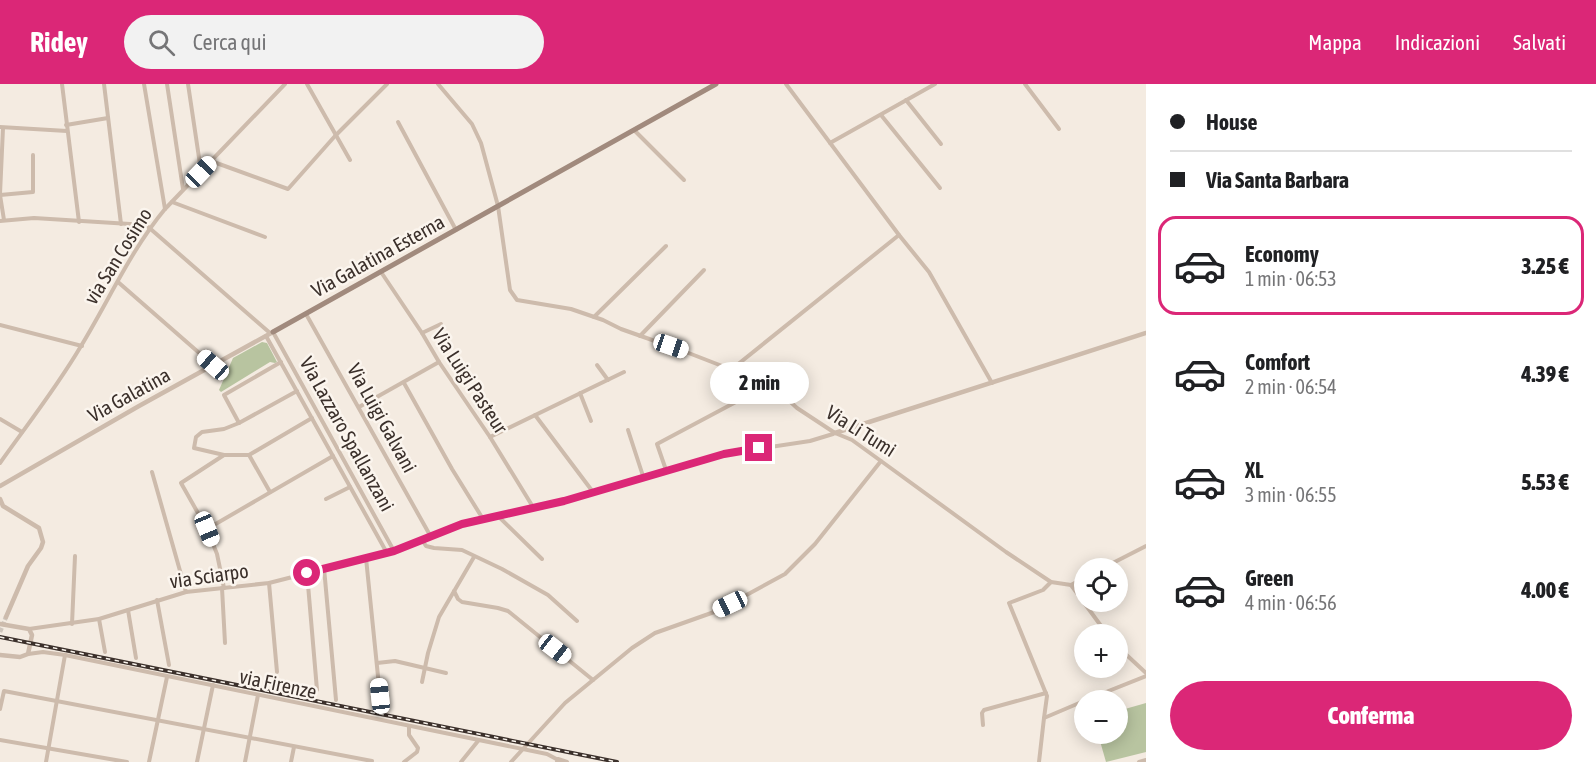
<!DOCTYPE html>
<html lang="it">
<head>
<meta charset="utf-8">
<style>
  :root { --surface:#fff; --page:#f2f2f2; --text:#202124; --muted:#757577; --line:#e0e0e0; --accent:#db2777 }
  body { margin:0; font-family:"Asap Condensed",sans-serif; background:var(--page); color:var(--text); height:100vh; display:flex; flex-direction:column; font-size:22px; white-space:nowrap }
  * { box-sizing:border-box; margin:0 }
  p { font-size:20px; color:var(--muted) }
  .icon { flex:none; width:33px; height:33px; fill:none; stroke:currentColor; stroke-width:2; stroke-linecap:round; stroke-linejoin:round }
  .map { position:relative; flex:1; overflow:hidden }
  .drawer { display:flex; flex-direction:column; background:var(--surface); width:450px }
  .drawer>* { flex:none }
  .guide { display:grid; align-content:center; height:132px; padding:0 24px; background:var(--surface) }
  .buttons { position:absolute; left:1074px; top:474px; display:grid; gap:12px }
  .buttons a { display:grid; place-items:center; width:54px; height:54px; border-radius:50%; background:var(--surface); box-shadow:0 3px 15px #0003; font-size:30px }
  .end { position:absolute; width:27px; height:27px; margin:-14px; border:8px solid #db2777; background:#fff; box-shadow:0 0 0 3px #fff }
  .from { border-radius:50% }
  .bubble { position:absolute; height:42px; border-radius:21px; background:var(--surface); box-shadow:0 3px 15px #0003; font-size:20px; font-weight:800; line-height:42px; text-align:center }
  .car { position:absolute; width:18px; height:36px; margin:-18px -9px; border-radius:8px; box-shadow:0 0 4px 2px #0007; background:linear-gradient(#fff 24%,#345 0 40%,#fff 0 76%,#345 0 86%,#fff 0) }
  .guide b { display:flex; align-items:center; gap:21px; height:57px; font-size:22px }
  .guide b+b { border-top:2px solid var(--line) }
  .guide i { width:15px; height:15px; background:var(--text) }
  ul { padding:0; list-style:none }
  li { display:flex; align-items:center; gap:18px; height:99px; margin:0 12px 9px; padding:0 12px; border:3px solid transparent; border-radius:18px }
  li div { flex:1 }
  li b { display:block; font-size:22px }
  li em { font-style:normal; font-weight:800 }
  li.active { border-color:var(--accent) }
  li>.icon { width:54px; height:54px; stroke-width:1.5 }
  .button { display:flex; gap:12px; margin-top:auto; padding:12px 24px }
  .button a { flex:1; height:69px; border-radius:36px; background:var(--accent); color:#fff; font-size:24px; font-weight:800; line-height:69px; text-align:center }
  header { display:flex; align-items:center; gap:36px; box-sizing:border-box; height:84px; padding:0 30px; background:var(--accent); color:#fff }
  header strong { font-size:28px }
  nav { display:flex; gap:33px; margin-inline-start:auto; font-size:21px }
  .search { width:420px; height:54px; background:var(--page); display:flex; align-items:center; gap:15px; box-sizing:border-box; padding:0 21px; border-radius:33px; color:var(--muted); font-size:22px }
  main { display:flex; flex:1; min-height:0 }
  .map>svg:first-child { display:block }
</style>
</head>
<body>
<header>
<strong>Ridey</strong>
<div class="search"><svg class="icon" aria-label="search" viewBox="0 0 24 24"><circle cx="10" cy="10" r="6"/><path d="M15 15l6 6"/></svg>Cerca qui</div>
<nav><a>Mappa</a><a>Indicazioni</a><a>Salvati</a></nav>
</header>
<main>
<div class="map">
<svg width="1146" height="678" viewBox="0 0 1146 678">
  <rect width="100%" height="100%" fill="#f4ebe1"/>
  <g fill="#b8c4a0">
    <polygon points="262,258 267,259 277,278 275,279 270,278 221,308 219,306 233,274"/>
    <polygon points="1146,619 1146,668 1106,678 1098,650 1118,650 1118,627"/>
  </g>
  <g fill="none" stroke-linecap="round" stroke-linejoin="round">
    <polyline stroke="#cfc6bd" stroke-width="4.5" stroke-dasharray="4.5 2" stroke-linecap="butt" points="0,548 6,533"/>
    <g stroke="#cdbbac" stroke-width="4">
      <polyline points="62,0 79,138"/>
      <polyline points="104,0 121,140"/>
      <polyline points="144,0 165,125"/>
      <polyline points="167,0 183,105"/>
      <polyline points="188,0 201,87"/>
      <polyline points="307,0 350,76"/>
      <polyline points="438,0 472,40 481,59 498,122 510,206 517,216 571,225 603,236 621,245 686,268 735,287 764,303 783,311 797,324 835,349 852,356 881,377 1006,468 1051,498 1071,501 1107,550"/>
      <polyline points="786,0 899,151 929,188 992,299"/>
      <polyline points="1025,0 1059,45"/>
      <polyline points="906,16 941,60"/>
      <polyline points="881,31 940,104"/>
      <polyline points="398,38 456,146"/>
      <polyline points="66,41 108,34"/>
      <polyline points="0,43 67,47"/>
      <polyline points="634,46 684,96"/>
      <polyline points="830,59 935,0"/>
      <polyline points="211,77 288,105 335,52 387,0"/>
      <polyline points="0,110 3,44"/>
      <polyline points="0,111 33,108 33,71"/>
      <polyline points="0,111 4,136"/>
      <polyline points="172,118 265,153"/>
      <polyline points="0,137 34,134 146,141 270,249"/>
      <polyline points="381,188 422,249 439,278 490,353 533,423"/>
      <polyline points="118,198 213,281"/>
      <polyline points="306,230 431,453"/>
      <polyline points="594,233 666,162"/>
      <polyline points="0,241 82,262"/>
      <polyline points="273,248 394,467"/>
      <polyline points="422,249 441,240"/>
      <polyline points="266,252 387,469"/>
      <polyline points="640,252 704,186"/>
      <polyline points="597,281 608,296"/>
      <polyline points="732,285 899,151"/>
      <polyline points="404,299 452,385 483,435"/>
      <polyline points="297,307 239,339 224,345 202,348 196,353 194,364 224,371 249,371 312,334"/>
      <polyline points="580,309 591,337"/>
      <polyline points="359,323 439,278"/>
      <polyline points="535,331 593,408"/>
      <polyline points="0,335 22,348"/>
      <polyline points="239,339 224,311 281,278"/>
      <polyline points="628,346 643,392"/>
      <polyline points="490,353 624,288"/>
      <polyline points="224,371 181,399 207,445 217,470 224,504"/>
      <polyline points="249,371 270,408"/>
      <path d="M0 379C27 341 57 303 81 262 109 216 131 166 165 125L285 0"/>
      <polyline points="666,386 657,360 764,303"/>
      <polyline points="152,388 186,508"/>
      <polyline points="326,415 350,403"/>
      <polyline points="497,431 542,475"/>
      <polyline points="207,445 333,372"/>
      <polyline points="422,456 426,462 434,464 462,466 502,485 548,511 577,537"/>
      <polyline points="366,474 380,612"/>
      <polyline points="324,484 336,616"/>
      <polyline points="1103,484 1146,462"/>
      <polyline points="307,489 317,606"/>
      <polyline points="269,499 277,588"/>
      <polyline points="1071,501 1084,494"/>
      <polyline points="222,504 225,559"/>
      <polyline points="454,507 458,515 462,518 498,524 508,527 593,596"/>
      <polyline points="157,516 169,581"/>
      <polyline points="128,526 136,574"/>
      <polyline points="99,535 105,568"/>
      <polyline points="72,540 75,472"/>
      <polyline points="29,545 99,535 186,508 269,499 394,467 462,440 564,417 724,370 810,357 833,350"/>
      <polyline points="1118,563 1146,589"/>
      <polyline points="28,570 43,568 65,571 547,670 562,678"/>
      <polyline points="377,579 395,577 446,589"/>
      <polyline points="422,598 428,569 439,533 474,473"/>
      <polyline points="1086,616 1146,592"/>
      <polyline points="0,625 4,607 372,677"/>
      <polyline points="1044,634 1047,612 1009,519 1043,506 1051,498"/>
      <polyline points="983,641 982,629 984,626 1046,609"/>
      <polyline points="0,656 127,678"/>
      <polyline points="46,678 65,571"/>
      <polyline points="149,678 167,593"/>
      <polyline points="197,678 213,601"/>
      <polyline points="245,678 258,611"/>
      <polyline points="291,678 294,663"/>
      <polyline points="404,678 417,668 418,664 409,651 409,643"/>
      <polyline points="461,678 478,657"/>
      <polyline points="511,678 565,619 632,564 655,549 717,527 785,490 815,460 881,377"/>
      <polyline points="557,678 558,675 567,678"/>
      <polyline points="1039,678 1044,634 1084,617"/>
      <polyline points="1139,678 1146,676"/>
    </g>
    <g stroke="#cdbbac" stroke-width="4.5">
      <polyline points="835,349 1146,249"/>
      <polyline points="0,402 139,322 273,248"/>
      <polyline points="0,415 3,422 39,444 43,458 41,464 28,482 6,533"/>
      <polyline points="0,540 29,545 32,551 28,570 20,573 0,571"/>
    </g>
    <path stroke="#a18a7d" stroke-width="5" d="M273 248C421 166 568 82 716 0"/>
    <g stroke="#3b302b" stroke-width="4">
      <polyline id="rail" points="0,553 617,678"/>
    </g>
    <use href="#rail" stroke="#fbf5ee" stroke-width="1.5" stroke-dasharray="4.5" stroke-linecap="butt"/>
  </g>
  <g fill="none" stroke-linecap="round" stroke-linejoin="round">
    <polyline stroke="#db2777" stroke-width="8" points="307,489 394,467 462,440 564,417 724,370 759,364"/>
  </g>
  <g text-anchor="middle" stroke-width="5" stroke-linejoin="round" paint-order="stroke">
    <g font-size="20" fill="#3b302b" stroke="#fbf5ee">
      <text transform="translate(118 172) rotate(-58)" y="7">via San Cosimo</text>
      <text transform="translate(378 172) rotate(-29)" y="7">Via Galatina Esterna</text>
      <text transform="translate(470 297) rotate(57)" y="7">Via Luigi Pasteur</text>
      <text transform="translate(129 311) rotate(-29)" y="7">Via Galatina</text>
      <text transform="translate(382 334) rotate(61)" y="7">Via Luigi Galvani</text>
      <text transform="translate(861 347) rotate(32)" y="7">Via Li Tumi</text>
      <text transform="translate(347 350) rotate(61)" y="7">Via Lazzaro Spallanzani</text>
      <text transform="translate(209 492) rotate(-8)" y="7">via Sciarpo</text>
      <text transform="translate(278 600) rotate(12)" y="7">via Firenze</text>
    </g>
  </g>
</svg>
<div class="buttons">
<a><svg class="icon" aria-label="locate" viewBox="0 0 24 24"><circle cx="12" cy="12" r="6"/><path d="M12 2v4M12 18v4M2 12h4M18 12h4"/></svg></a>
<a>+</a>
<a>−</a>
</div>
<i class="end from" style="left:307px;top:489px"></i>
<i class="end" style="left:759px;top:364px"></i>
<div class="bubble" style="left:710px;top:278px;width:99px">2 min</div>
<i class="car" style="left:201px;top:88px;rotate:44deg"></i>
<i class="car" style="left:671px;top:262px;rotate:109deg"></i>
<i class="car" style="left:213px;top:281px;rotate:311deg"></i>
<i class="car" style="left:207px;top:445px;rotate:158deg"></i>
<i class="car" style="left:730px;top:520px;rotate:245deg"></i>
<i class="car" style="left:555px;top:565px;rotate:128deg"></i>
<i class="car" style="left:380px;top:612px;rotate:354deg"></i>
</div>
<section class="drawer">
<div class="guide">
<b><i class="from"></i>House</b>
<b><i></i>Via Santa Barbara</b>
</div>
<ul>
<li class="active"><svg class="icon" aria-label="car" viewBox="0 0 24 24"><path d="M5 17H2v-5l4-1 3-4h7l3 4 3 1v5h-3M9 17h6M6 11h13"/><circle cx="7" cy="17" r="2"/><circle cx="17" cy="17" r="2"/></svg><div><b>Economy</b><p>1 min · 06:53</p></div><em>3.25 €</em></li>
<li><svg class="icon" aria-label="car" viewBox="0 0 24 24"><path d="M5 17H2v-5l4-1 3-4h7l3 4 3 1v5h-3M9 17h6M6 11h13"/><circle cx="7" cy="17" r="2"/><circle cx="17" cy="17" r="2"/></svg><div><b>Comfort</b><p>2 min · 06:54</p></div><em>4.39 €</em></li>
<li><svg class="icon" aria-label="car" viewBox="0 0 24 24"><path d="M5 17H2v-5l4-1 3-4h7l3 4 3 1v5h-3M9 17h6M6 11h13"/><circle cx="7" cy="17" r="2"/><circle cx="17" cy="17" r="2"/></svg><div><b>XL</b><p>3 min · 06:55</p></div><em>5.53 €</em></li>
<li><svg class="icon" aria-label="car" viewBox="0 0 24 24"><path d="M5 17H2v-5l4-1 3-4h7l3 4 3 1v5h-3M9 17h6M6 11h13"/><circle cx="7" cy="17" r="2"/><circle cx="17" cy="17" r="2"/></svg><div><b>Green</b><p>4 min · 06:56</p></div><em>4.00 €</em></li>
</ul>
<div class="button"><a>Conferma</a></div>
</section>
</main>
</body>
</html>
